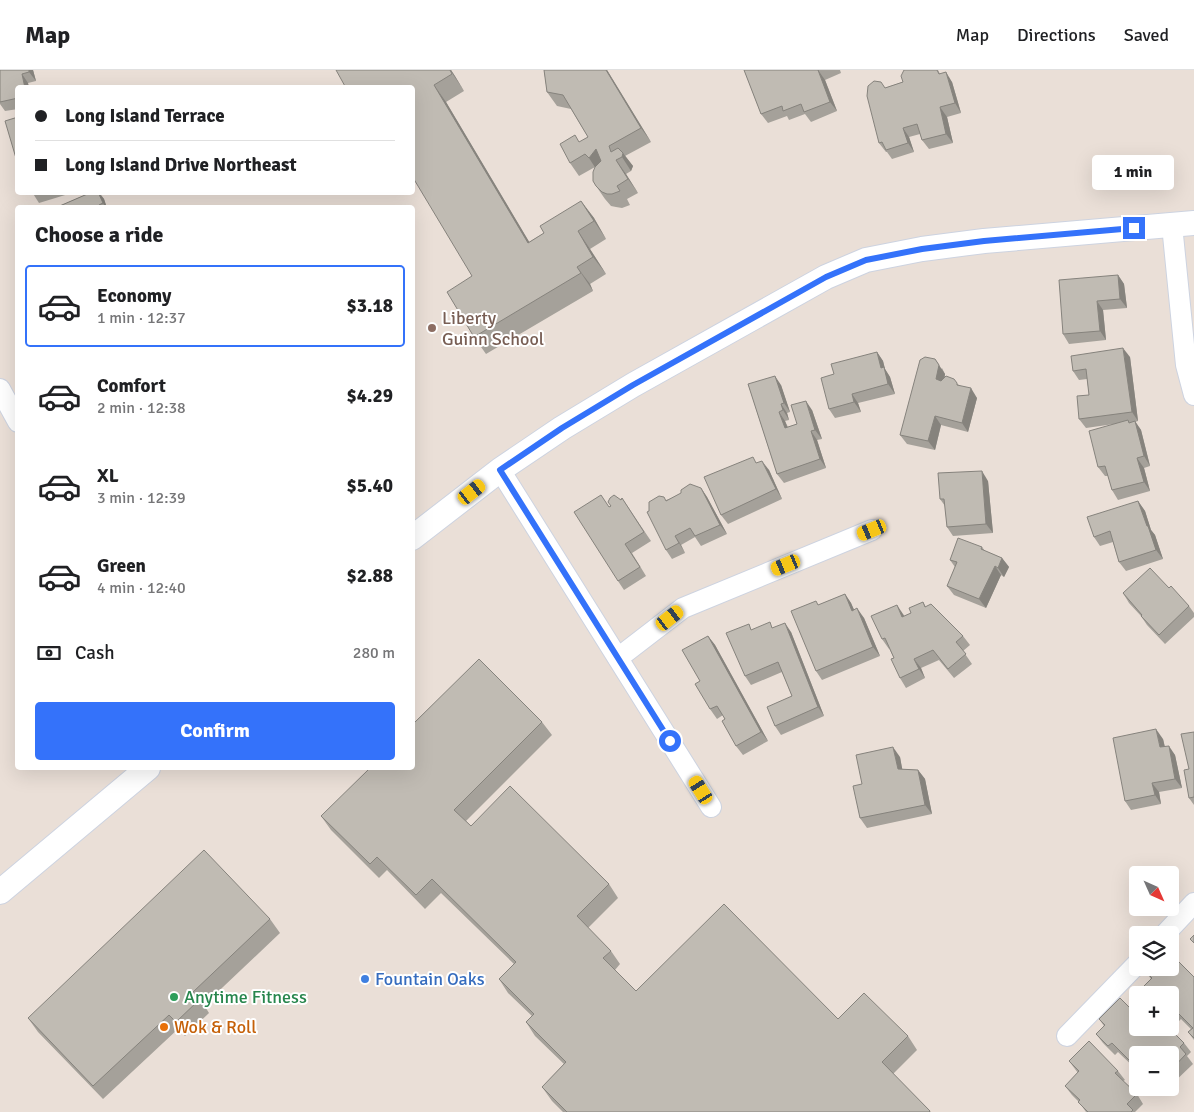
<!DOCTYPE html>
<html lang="en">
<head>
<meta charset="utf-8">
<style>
  :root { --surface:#fff; --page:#f6f6f6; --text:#202124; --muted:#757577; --line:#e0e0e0; --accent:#3472fa }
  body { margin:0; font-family:Signika,sans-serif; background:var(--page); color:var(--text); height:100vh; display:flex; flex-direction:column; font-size:19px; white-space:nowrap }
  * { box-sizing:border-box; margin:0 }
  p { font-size:16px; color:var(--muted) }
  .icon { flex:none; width:28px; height:28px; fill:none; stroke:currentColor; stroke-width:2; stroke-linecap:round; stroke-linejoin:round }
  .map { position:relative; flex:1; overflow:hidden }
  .drawer { position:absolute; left:15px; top:135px; width:400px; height:565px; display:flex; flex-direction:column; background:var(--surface); border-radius:5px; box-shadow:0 5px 20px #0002 }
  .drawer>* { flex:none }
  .top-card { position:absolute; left:15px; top:15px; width:400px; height:110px; border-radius:5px; box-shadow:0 5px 20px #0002; display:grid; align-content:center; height:110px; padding:0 20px; background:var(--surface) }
  .needle { width:32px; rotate:135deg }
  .controls { position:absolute; left:1129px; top:796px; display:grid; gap:10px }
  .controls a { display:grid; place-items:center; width:50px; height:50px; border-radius:5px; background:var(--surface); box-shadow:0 5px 20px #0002; font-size:25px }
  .end { position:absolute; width:22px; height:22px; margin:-11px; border:6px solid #3472fa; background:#fff; box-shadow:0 0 0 2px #fff }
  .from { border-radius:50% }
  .bubble { position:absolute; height:35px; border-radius:5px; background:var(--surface); box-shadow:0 5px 20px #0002; font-size:16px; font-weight:700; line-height:35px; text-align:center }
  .car { position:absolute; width:15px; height:30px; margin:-15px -8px; border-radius:6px; box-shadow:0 0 4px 1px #0007; background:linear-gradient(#f5c518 24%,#345 0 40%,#f5c518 0 76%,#345 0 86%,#f5c518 0) }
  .top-card b { display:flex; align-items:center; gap:18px; height:48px; font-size:19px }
  .top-card b+b { border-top:1px solid var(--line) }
  .top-card i { width:12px; height:12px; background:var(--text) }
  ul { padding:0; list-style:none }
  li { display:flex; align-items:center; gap:15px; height:82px; margin:0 10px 8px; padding:0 10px; border:2px solid transparent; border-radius:5px }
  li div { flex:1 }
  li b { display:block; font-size:19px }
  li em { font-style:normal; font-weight:700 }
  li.current { border-color:var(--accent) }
  li>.icon { width:45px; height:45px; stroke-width:1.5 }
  h2 { padding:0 20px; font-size:22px; line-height:60px }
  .pay { display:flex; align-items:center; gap:12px; height:55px; padding:0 20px; font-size:19px }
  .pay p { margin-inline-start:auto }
  .primary-button { display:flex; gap:10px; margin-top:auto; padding:10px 20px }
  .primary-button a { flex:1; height:58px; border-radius:5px; background:var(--accent); color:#fff; font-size:20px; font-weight:700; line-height:58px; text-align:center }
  header { display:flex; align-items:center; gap:30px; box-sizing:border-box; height:70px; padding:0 25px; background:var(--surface); border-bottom:1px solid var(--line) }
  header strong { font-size:24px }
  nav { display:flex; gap:28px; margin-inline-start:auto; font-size:18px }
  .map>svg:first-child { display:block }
</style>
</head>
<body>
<header>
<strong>Map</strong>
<nav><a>Map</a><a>Directions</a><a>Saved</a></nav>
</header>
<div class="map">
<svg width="1194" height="1042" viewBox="0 0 1194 1042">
  <rect width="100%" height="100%" fill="#eadfd7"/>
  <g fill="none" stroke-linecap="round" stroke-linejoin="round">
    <g stroke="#cdd3e0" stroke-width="22">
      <g id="minor">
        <polyline points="1172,155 1186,295 1194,325"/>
        <polyline points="0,319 18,352"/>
        <polyline points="500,400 711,737"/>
        <polyline points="618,588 683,538 872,460"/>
        <polyline points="1164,865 1194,833"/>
        <polyline points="1067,966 1138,893"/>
      </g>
    </g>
    <g stroke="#cdd3e0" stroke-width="26">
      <g id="tertiary">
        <polyline points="412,468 500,400 562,358 633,315 826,207 866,190 922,179 984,171 1194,153"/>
        <polyline points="0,822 148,698"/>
      </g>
    </g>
    <use href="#minor" stroke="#fff" stroke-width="20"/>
    <use href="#tertiary" stroke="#fff" stroke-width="24"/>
  </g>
  <g fill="#a5a19a">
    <polygon points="0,0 33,0 36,11 28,13 29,18 18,18 18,39 5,41 0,34"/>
    <polygon points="451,0 464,21 446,32 529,172 544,163 581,131 594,148 606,169 590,179 606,204 590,214 593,221 486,284 474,267 472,206 412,18"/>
    <polygon points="544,0 607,0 651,72 625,86 633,96 631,101 626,104 638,123 627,129 630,135 622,138 616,137 611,136 605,129 596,116 595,97 579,106 570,93 588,67 571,39 557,36 547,22"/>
    <polygon points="744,0 840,0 841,3 825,10 837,41 811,52 805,44 789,50 787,46 768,53 761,44"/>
    <polygon points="938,0 940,4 952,12 961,43 947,47 953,73 929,79 922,70 920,64 909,67 914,82 892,89 887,82 886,82 879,73 885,18"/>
    <polygon points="32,122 75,122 39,133"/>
    <polygon points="92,122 99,122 104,129 107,138 55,138"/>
    <polygon points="1118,205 1124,214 1127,238 1103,240 1106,270 1069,274 1063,264"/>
    <polygon points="877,282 883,291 885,299 890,307 895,324 858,333 861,342 835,348 829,339 834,304"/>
    <polygon points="1130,287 1138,351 1135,352 1141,360 1150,396 1144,398 1150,421 1118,430 1112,420 1108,406 1105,406 1098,397 1114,354 1086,358 1079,349 1089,325 1087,309 1079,310 1073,301"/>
    <polygon points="942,298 945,304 945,307 959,315 977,328 968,362 941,355 935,380 907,374 900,365"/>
    <polygon points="748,314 781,315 790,342 787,343 789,350 785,351 788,357 797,354 812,340 822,369 817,370 826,398 784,413 777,404"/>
    <polygon points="757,393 769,400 782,429 728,454 721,445"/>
    <polygon points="988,411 993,463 953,466 947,457 945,436 940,429"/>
    <polygon points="701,418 707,427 727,464 701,476 695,467 681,475 685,483 672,489 666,480 666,430"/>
    <polygon points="622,428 651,471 632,483 646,506 624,520 618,511 609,437"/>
    <polygon points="1138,431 1145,441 1151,460 1155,465 1163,489 1126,501 1119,492 1113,472 1100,476 1094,467"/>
    <polygon points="982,477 985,481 1002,488 1009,497 1004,507 1001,505 986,538 954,525 947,516 955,497 950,490"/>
    <polygon points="1123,523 1189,536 1194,543 1194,547 1165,574 1147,555 1141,546 1129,533"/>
    <polygon points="845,524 851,533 854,540 864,548 880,586 822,610 816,601 819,535"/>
    <polygon points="923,532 926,537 963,566 970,575 963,581 972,594 954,608 939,590 921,598 925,608 906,618 900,608 894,588 889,578 889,579 882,569 903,544 904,546 911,543"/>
    <polygon points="774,558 791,562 824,646 781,665 775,656 792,626 782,602 751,615 745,606 753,559"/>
    <polygon points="708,566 715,575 768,671 743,685 736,676 723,645 717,649 710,639 700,611"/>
    <polygon points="542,652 552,665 466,751 471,756 609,814 618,828 588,858 611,881 620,894 615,900 636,921 838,949 908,966 917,980 893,1004 931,1042 563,1042 552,1031 542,1017 564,994 535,966 526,952 532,946 508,923 499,909 514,894 441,823 425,839 387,800 379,808 331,760 321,746"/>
    <polygon points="1194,662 1194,735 1189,728 1189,699"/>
    <polygon points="1163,669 1165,677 1175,685 1182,718 1159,722 1161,734 1131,740 1125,731"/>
    <polygon points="900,687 902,699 918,700 925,709 932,744 867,758 860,748 862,714"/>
    <polygon points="270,849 280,863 204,935 209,943 185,966 178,959 103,1029 38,962 28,948"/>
    <polygon points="1146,902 1194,907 1194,970 1188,962 1191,959 1181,949 1176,954 1170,947 1170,925 1149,925 1143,917 1151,909"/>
    <polygon points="1138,946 1184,973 1191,982 1187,986 1193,994 1170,1016 1170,985 1138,985 1138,1001 1118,982 1115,985 1103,973 1096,964 1104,956 1099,949"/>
    <polygon points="1069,991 1118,1001 1125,1010 1123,1011 1137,1024 1143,1034 1135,1042 1086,1042 1079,1032 1072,1025 1065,1016 1078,1003"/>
    <polygon points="1153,1018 1169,1018 1161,1025"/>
  </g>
  <g fill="#86837d">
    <polygon points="29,0 33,0 36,11 29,2"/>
    <polygon points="450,0 451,0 455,6 464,21"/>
    <polygon points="606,0 607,0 651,72 641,58"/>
    <polygon points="818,0 825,10 837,41 830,32"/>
    <polygon points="946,2 952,12 961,43 955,33"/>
    <polygon points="22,4 28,13 29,18 25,18"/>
    <polygon points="434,15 446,32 540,190 528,173"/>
    <polygon points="940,37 947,47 953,73 946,64"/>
    <polygon points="903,58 909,67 914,82 908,73"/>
    <polygon points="596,79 605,92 598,102 589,88"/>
    <polygon points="623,83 633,96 631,101 622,87"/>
    <polygon points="616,90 626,104 638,123 628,109"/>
    <polygon points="98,122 104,129 107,138 106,138 103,133"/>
    <polygon points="581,131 594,148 606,169 594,151"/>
    <polygon points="578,161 590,179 606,204 593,187"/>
    <polygon points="577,197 590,214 593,221"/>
    <polygon points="1118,205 1124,214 1127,238 1120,229"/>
    <polygon points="1097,231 1103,240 1106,270 1100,261"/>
    <polygon points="1123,278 1130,287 1138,351 1132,342"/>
    <polygon points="877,282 883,291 885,299 890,307 895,324 888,314 881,298"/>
    <polygon points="935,289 945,304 942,318 936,309"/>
    <polygon points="775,306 781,315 790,342 784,333"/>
    <polygon points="971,318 977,328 968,362 962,353"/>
    <polygon points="852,324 858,333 861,342 854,332"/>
    <polygon points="806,331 812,340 822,369 815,360"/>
    <polygon points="781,334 787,343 789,350 783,340"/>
    <polygon points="779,342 785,351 791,367 785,358"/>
    <polygon points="935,346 941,355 935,380 928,371"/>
    <polygon points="1135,351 1141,360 1150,396 1144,386"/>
    <polygon points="811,361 817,370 826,398 820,389"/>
    <polygon points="1137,388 1144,398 1150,421 1144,412"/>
    <polygon points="762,391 769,400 782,429 776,419"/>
    <polygon points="982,401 988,411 993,463 986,454"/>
    <polygon points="701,418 707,427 727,464 720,455"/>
    <polygon points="1138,431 1145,441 1151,460 1155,465 1163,489 1156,480 1147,456"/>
    <polygon points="675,466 681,475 685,483 679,473"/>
    <polygon points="1002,488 1009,497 1004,507 998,498"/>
    <polygon points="995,496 1001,505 986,538 979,529"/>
    <polygon points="845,524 851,533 859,551 852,541"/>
    <polygon points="897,535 903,544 909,556 902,547"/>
    <polygon points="857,538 864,548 880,586 873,577"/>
    <polygon points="785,553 791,562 824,646 818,637"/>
    <polygon points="708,566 715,575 768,671 761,662"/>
    <polygon points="914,589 921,598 925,608 919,599"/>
    <polygon points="1156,659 1163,669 1167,687 1160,677"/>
    <polygon points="1169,676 1175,685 1182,718 1175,709"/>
    <polygon points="893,677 900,687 904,708 898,699"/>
    <polygon points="918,700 925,709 932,744 925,735"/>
    <polygon points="1152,713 1159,722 1161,734 1155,725"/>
  </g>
  <g fill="#c0bbb3" stroke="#86837d">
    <polygon points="0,0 29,0 29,2 22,4 25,18 18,18 18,28 0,32"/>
    <polygon points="336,0 450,0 452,4 434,15 528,173 544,163 540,156 581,131 594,151 578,161 593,187 577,197 581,203 474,267 447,222 472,206 412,106 412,18 346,18"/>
    <polygon points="544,0 606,0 641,58 609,76 611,82 618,78 623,83 622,87 616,90 628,109 617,116 620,121 612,124 607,124 602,122 596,116 593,111 593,102 595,97 601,91 596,79 589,88 585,84 570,93 560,74 575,65 579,72 588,67 563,25 547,22"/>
    <polygon points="744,0 819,0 818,0 830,32 804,42 801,34 783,41 782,36 761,44"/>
    <polygon points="904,0 937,0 939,4 946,2 955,33 940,37 946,64 922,70 917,54 903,58 908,73 886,80 882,72 879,73 867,26 868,16 874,11 881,12 885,18 903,12 901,6"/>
    <polygon points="18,47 18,95 5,51"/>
    <polygon points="92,122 98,122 103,133 99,135 100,138 55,138"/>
    <polygon points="1118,205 1120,229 1097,231 1100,261 1063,264 1059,210"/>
    <polygon points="1123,278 1132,342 1079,349 1077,326 1089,325 1086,299 1073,301 1071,286"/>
    <polygon points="877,282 881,298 884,297 888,314 852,324 854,332 829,339 821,308 834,304 831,294"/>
    <polygon points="925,287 935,289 939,295 936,309 941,311 946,306 954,309 957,313 957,315 971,318 962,353 935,346 928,371 900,365 920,290"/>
    <polygon points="775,306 784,333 781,334 783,340 779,342 785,358 797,354 791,335 806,331 815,360 811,361 820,389 777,404 748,314"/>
    <polygon points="1128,350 1129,353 1135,351 1144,386 1137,388 1144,412 1112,420 1105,396 1098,397 1089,361"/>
    <polygon points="753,387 756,393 762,391 776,419 721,445 704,407"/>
    <polygon points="982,401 986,454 947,457 944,429 940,429 938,403"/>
    <polygon points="690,414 701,418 720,455 695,466 690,458 675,466 679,473 666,480 647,442 649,441 649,432 659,426 664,427 666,431 681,423 681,420"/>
    <polygon points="601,425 609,437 611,436 608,432 610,428 614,425 621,430 622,428 644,462 625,474 640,497 618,511 574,442"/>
    <polygon points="1138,431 1147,456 1148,456 1156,480 1119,492 1110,461 1094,467 1087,447"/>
    <polygon points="958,468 982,477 981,479 1002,488 998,498 995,496 979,529 947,516 957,492 950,490"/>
    <polygon points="1150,498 1169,518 1171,516 1189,536 1159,565 1141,546 1142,545 1123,523"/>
    <polygon points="845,524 852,541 857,538 873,577 816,601 791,541 816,531 818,535"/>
    <polygon points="923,532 925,537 931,534 963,566 956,572 966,584 948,599 933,580 914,589 919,599 900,608 891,589 894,588 885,568 882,569 871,546 897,535 902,547 911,543 909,538"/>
    <polygon points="770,552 772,558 785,553 818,637 775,656 767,637 792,626 778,592 745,606 726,563 749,554 751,560"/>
    <polygon points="708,566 761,662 736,676 722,651 725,649 717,636 710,639 695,614 700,611 682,580"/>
    <polygon points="479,589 542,652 454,740 471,756 510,716 609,814 577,846 611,881 603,888 636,921 724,834 838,949 864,923 908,966 882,992 930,1041 929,1042 567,1042 542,1017 566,992 526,952 534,944 499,909 516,892 432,809 416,825 377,787 370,794 321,746 370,698 412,698 412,655"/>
    <polygon points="1156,659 1160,677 1169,676 1175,709 1152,713 1155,725 1125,731 1113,668"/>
    <polygon points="1194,662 1194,727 1189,728 1184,700 1189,699 1181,664"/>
    <polygon points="893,677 898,699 918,700 925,735 860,748 853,716 862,714 856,685"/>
    <polygon points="204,780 270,849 193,922 200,929 176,952 169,945 93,1016 28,948"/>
    <polygon points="1194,865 1194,873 1190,869"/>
    <polygon points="1170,883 1194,907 1194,968 1188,962 1193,958 1175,940 1170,945 1170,925 1151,925 1143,917 1152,908 1146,902 1151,898 1170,898"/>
    <polygon points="1120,928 1138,946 1138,958 1169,958 1184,973 1180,977 1186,984 1170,1001 1170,985 1138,985 1138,999 1112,973 1108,976 1096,964 1105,955 1099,949"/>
    <polygon points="1089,971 1118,1001 1115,1003 1137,1024 1127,1034 1133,1040 1131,1042 1088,1042 1078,1032 1080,1030 1065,1016 1079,1001 1069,991"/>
  </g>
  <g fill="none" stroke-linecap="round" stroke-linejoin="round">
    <polyline stroke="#3472fa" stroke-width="6" points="670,671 500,400 562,358 633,315 826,207 866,190 922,179 984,171 1134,158"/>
  </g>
  <circle fill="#8d6e63" stroke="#fff" stroke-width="2" cx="432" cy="258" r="5"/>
  <circle fill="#3f7fe0" stroke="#fff" stroke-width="2" cx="365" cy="909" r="5"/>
  <circle fill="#2e9e5b" stroke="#fff" stroke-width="2" cx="174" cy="927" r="5"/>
  <circle fill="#e8710a" stroke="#fff" stroke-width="2" cx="164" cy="957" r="5"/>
  <g text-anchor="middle" stroke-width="4" stroke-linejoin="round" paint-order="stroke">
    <g font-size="18" fill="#785e54" stroke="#fff" text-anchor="start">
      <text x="442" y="254">Liberty<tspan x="442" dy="21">Guinn School</tspan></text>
    </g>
    <g font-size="18" fill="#366cbe" stroke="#fff" text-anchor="start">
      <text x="375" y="915">Fountain Oaks</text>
    </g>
    <g font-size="18" fill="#27864d" stroke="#fff" text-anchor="start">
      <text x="184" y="933">Anytime Fitness</text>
    </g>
    <g font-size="18" fill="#c56008" stroke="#fff" text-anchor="start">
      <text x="174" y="963">Wok &amp; Roll</text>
    </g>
  </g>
</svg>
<div class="controls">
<a><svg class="needle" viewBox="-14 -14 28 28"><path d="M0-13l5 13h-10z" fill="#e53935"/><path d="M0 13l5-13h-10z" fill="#757577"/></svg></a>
<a><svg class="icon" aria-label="layers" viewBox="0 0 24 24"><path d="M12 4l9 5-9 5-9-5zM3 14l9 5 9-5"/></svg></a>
<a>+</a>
<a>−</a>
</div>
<i class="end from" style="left:670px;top:671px"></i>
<i class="end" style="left:1134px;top:158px"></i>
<div class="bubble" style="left:1092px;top:85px;width:82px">1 min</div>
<i class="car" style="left:472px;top:422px;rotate:52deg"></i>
<i class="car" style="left:872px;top:460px;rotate:248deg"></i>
<i class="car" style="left:786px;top:495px;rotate:248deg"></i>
<i class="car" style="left:670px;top:548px;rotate:52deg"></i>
<i class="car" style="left:701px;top:720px;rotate:328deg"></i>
<div class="top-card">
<b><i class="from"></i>Long Island Terrace</b>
<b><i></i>Long Island Drive Northeast</b>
</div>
<section class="drawer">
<h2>Choose a ride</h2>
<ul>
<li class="current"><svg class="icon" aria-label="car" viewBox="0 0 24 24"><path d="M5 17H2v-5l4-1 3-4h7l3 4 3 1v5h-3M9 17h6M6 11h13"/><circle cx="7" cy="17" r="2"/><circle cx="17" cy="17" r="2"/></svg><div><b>Economy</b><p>1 min · 12:37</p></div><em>$3.18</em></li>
<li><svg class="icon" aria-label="car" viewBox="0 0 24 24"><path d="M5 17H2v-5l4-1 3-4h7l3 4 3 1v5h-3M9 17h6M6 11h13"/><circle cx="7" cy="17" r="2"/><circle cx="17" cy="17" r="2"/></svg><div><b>Comfort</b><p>2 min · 12:38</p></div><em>$4.29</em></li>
<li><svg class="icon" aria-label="car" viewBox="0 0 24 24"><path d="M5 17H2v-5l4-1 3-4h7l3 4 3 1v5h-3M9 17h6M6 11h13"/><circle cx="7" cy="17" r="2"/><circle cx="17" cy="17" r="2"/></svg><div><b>XL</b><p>3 min · 12:39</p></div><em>$5.40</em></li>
<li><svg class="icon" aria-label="car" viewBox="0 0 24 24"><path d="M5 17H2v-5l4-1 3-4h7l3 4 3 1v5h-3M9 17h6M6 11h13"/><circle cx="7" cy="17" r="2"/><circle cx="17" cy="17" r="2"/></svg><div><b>Green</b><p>4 min · 12:40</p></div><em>$2.88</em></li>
</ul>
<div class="pay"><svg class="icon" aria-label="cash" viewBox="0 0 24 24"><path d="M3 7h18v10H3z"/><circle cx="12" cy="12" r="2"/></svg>Cash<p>280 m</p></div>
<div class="primary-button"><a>Confirm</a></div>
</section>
</div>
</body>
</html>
